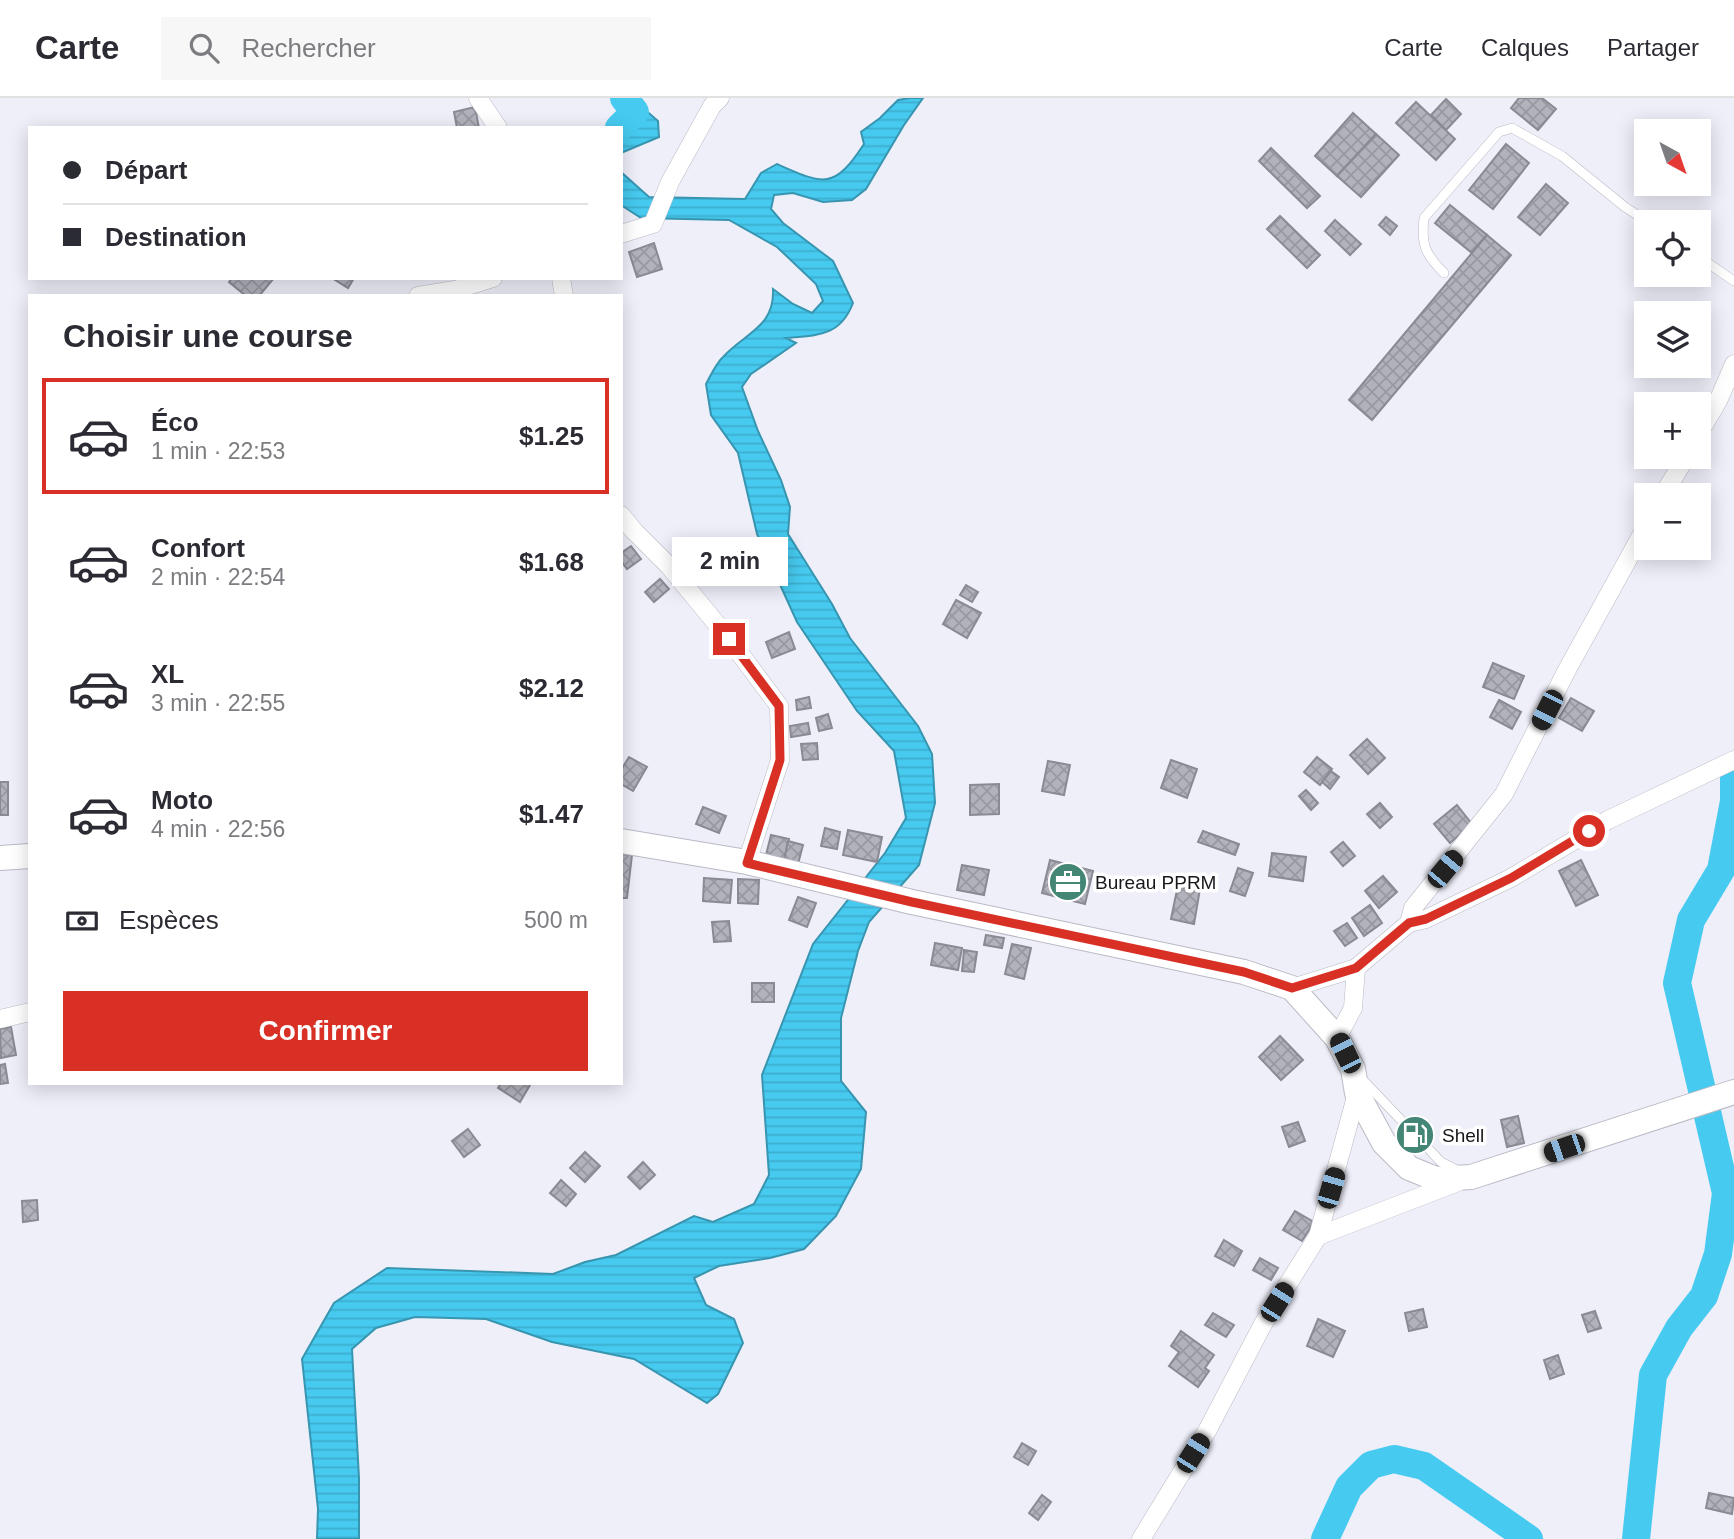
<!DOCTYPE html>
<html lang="fr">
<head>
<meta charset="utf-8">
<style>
  :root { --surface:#fff; --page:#f7f7f7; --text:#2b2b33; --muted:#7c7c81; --line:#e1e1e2; --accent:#d93025 }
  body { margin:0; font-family:Helvetica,sans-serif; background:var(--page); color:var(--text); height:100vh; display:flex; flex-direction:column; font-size:26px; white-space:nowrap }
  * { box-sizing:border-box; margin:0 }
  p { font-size:23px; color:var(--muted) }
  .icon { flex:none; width:38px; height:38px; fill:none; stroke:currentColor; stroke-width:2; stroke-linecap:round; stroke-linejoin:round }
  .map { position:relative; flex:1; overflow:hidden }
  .panel { position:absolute; left:28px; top:196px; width:595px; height:791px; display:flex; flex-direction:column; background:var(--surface); border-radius:0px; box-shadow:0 4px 18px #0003 }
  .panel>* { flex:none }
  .top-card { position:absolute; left:28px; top:28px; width:595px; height:154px; border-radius:0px; box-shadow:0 4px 18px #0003; display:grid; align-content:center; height:154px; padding:0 35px; background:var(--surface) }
  .needle { width:46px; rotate:140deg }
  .controls { position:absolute; left:1634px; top:21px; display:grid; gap:14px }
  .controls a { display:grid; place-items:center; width:77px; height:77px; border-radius:0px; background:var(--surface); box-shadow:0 4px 18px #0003; font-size:35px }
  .end { position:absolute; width:32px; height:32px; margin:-16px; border:9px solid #d93025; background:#fff; box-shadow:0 0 0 4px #fff }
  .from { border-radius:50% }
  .bubble { position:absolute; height:49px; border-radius:0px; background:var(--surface); box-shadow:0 4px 18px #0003; font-size:23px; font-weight:700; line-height:49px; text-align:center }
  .car { position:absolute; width:21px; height:42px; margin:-21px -10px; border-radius:9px; box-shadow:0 0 5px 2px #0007; background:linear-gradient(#222 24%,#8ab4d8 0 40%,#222 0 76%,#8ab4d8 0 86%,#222 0) }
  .top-card b { display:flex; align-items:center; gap:24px; height:66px; font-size:26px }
  .top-card b+b { border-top:2px solid var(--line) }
  .top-card i { width:18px; height:18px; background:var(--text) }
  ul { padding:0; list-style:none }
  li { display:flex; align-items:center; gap:21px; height:116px; margin:0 14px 10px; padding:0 21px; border:4px solid transparent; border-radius:0px }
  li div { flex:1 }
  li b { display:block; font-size:26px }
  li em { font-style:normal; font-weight:700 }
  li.on { border-color:var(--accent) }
  li>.icon { width:63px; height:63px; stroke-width:1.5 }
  h2 { padding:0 35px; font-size:32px; line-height:84px }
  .pay { display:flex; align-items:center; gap:18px; height:77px; padding:0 35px; font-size:26px }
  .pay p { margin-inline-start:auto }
  .action { display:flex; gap:14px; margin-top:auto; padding:14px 35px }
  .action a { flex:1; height:80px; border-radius:0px; background:var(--accent); color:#fff; font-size:28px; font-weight:700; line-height:80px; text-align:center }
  header { display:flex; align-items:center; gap:42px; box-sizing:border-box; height:98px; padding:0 35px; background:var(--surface); border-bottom:2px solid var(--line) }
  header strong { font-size:33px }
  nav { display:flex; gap:38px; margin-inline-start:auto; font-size:24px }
  .search { width:490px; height:63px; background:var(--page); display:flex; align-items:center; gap:18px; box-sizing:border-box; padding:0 24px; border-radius:0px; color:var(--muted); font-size:26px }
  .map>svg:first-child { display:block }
</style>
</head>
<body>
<header>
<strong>Carte</strong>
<div class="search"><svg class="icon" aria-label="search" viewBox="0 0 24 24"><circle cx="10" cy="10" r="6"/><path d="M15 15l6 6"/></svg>Rechercher</div>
<nav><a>Carte</a><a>Calques</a><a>Partager</a></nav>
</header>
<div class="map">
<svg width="1734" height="1441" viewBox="0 0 1734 1441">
  <defs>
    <pattern id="water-rules" width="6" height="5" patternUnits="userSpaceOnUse" patternTransform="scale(1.75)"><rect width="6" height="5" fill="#46caf0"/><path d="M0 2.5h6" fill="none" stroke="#3dadcd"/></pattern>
    <pattern id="building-cross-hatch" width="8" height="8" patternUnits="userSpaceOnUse" patternTransform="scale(1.75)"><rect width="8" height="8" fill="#b2b2bc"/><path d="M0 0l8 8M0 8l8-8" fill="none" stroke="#9898a1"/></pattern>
  </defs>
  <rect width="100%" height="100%" fill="#efeffa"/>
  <g fill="url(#water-rules)" stroke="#3895b0" stroke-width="2">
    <path d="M910 0H923L904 27 866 91 852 102 823 104 793 95 774 97 771 111 783 125 833 163 853 205C840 239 817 237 786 240L796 245 751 276 742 289 758 333 781 382 790 409 788 436 832 506 850 540 918 628 932 656 935 705 919 767 869 824 858 853 841 920V983L866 1014 861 1071 836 1118 804 1151 770 1160 719 1168 694 1180 706 1207 734 1221 743 1245 718 1296 707 1305 634 1261 552 1244 486 1221 415 1219 376 1230 352 1251 359 1380V1441H317L318 1411 302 1261 334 1205 387 1170 553 1176 585 1164 616 1157 694 1118 713 1124 754 1106 769 1077 762 977 813 846 885 755 906 720 894 653 857 613 797 524 757 436 738 355 711 317 706 286C711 277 716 265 724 258 745 235 775 229 773 191L793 206 812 215 823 203 816 186 777 149 729 122 641 120 621 107V74L649 99 745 101 761 75 777 66C824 87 834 92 864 46L861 34 880 20 898 2Z"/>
    <polygon points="637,5 658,23 659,39 621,55 621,36 624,33 622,16 615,8"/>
  </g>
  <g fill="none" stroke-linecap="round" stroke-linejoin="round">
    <g stroke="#46caf0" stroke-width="28">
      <polyline points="619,30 635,14 624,0"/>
      <polyline points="1325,1441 1349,1389 1371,1367 1394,1361 1424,1368 1529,1441"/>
      <polyline points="1636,1441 1653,1277 1679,1230 1704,1198 1718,1156 1726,1095 1677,885 1691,822 1721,772 1734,703 1734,679"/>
    </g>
  </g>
  <g fill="url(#building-cross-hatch)" stroke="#8a8a94" stroke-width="2">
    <polygon points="1519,0 1542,0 1556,11 1538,32 1511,10"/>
    <polygon points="1446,1 1461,16 1446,32 1431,17"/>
    <polygon points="1416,4 1455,41 1436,62 1396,25"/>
    <polygon points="475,9 479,30 457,30 454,14"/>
    <polygon points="1353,15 1376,36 1337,78 1315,58"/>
    <polygon points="1376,36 1399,57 1361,99 1337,78"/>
    <polygon points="1506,46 1529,65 1493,111 1469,92"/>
    <polygon points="1271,50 1320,98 1307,110 1259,63"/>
    <polygon points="1546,86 1568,105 1540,137 1518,119"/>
    <polygon points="1450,107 1487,137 1472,155 1435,125"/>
    <polygon points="1280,118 1320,157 1307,170 1267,131"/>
    <polygon points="1386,119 1397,128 1390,137 1379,127"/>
    <polygon points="1335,122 1361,146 1350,157 1325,133"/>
    <polygon points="1487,137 1511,157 1372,322 1349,302"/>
    <polygon points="654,145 662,171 637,179 629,154"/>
    <polygon points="232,180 274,180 259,198 246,198 229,184"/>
    <polygon points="332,180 354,180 348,190"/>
    <polygon points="716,441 725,460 705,470 695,451"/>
    <polygon points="631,448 641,461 627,471 621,463 621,455"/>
    <polygon points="660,481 669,491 654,504 645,494"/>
    <polygon points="966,487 978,494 972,504 960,497"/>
    <polygon points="956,502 981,515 967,540 943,526"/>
    <polygon points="789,534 795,551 772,560 766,544"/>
    <polygon points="1493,565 1524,578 1514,601 1483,589"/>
    <polygon points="809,599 811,610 797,612 796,602"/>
    <polygon points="1571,600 1594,613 1582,633 1559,620"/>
    <polygon points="1499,602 1521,614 1512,631 1490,619"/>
    <polygon points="828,616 832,630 819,633 816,620"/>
    <polygon points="808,625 810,636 791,639 790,628"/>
    <polygon points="1367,641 1385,660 1368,676 1350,657"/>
    <polygon points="817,645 818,661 803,662 801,646"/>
    <polygon points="629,659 647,669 633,693 621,686 621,672"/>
    <polygon points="1317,659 1332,671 1320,687 1304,674"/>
    <polygon points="1171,662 1197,671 1187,700 1161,690"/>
    <polygon points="1048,663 1070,667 1064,697 1042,693"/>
    <polygon points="1331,673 1339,679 1330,691 1322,684"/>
    <rect x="0" y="684" width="8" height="33"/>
    <polygon points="999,686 999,716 970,717 970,687"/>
    <polygon points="1306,692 1318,705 1311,712 1299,698"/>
    <polygon points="1380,705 1392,719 1380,730 1367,716"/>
    <polygon points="1457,707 1472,726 1450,745 1434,726"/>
    <polygon points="703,709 726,718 719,735 696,726"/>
    <polygon points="825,730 840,734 837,751 821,748"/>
    <polygon points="848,732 882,739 877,764 843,757"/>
    <polygon points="1203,733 1239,746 1235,757 1198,744"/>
    <polygon points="771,737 789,741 783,766 765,761"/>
    <polygon points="788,743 803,747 798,766 784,763"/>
    <polygon points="1343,744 1355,758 1343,768 1331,754"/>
    <polygon points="1272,755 1306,759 1303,783 1269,778"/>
    <polygon points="621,756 632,757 627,800 621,800"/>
    <polygon points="1050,762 1093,773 1085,806 1042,795"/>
    <polygon points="1581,762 1598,797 1576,808 1559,773"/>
    <polygon points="962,767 989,772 984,797 957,792"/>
    <polygon points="1238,770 1253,775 1245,798 1230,793"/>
    <polygon points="1383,778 1397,794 1379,810 1365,793"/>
    <polygon points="704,780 732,782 730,805 703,803"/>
    <polygon points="738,781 759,782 758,806 738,805"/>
    <polygon points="1178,787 1200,791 1194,826 1171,821"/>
    <polygon points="798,799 816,805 807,829 789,822"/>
    <polygon points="1370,807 1382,825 1364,838 1352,820"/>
    <polygon points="729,823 731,843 714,844 712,824"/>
    <polygon points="1347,825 1357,840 1345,848 1334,833"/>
    <polygon points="986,837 1004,840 1002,850 984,847"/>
    <polygon points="935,845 962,850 958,872 931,867"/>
    <polygon points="1012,846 1031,850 1024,881 1005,876"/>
    <polygon points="964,852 977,854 974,874 962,873"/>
    <rect x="752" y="885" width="22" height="19"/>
    <polygon points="11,929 16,957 1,960 0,931"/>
    <polygon points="1280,938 1303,962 1281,982 1259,959"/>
    <polygon points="5,966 8,985 0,986 0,967"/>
    <polygon points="501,985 527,985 530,987 520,1004 498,990"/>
    <polygon points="1518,1018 1524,1045 1507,1049 1501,1022"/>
    <polygon points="1298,1024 1305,1043 1289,1049 1282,1029"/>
    <polygon points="468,1031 480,1047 464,1059 452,1043"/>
    <polygon points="585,1054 600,1068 585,1084 570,1070"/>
    <polygon points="643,1064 655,1077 640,1091 628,1079"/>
    <polygon points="561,1082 576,1096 566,1108 550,1095"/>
    <polygon points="37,1102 38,1122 23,1124 22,1103"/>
    <polygon points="1295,1113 1314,1124 1302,1143 1283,1132"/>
    <polygon points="1224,1142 1242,1153 1234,1168 1215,1158"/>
    <polygon points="1260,1160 1278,1170 1271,1182 1253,1172"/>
    <polygon points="1423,1211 1427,1229 1409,1233 1405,1215"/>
    <polygon points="1595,1213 1601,1230 1588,1234 1582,1217"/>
    <polygon points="1213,1215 1234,1227 1226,1239 1205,1227"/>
    <polygon points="1318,1221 1345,1233 1333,1259 1307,1248"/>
    <polygon points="1181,1233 1214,1257 1205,1270 1209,1273 1198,1289 1169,1268 1179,1254 1171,1248"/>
    <polygon points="1558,1257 1564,1276 1550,1281 1544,1262"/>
    <polygon points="1022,1345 1036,1353 1028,1367 1014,1359"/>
    <polygon points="1709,1395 1734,1400 1732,1416 1706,1410"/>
    <polygon points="1042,1397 1051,1404 1038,1422 1029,1415"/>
  </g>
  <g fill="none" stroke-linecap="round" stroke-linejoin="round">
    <g stroke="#babac5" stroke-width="10">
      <g id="lane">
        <polyline points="1699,159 1734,183"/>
        <path d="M1444 175C1425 156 1421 147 1424 120L1499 34 1512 30 1562 58 1625 109 1648 124"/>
        <polyline points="1362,981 1441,1064 1457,1072"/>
      </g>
    </g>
    <g stroke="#babac5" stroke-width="19">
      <g id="street">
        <polyline points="478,0 498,30"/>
        <polyline points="621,136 653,126 670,84 712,8 720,0"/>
        <polyline points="561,180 564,198"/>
        <polyline points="418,198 455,192 493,180"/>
        <polyline points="1699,335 1718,303 1734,266"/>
        <polyline points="1663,397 1686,359"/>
        <polyline points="621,417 634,433 669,468 729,541 779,608 780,662 747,764"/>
        <polyline points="1409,825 1426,821 1511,780 1608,722 1734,662"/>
        <polyline points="1292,890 1356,870 1409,825 1413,810 1504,696 1568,570 1647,427"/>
        <polyline points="0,921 30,914"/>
        <polyline points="1337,940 1353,910 1356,870"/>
        <polyline points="1318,1138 1458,1084"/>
        <polyline points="1141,1441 1207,1333 1263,1226 1318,1138 1357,995"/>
      </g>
    </g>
    <g stroke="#babac5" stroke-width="26">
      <g id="secondary">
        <polyline points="621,743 747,764 912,804 1244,874 1292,890 1337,940 1353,971 1357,995 1384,1045 1409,1070 1436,1081 1471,1079 1734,994"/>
        <polyline points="0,760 30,758"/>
      </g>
    </g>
    <use href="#lane" stroke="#fff" stroke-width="9"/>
    <use href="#street" stroke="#fff" stroke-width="18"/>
    <use href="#secondary" stroke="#fff" stroke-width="24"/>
  </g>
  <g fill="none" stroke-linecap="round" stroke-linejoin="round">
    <polyline stroke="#d93025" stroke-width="9" points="729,541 779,608 780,662 747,765 912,804 1244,874 1292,890 1356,870 1409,825 1426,821 1511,780 1589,733"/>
  </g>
  <defs>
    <g id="office-disc" transform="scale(2.0125)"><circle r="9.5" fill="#448676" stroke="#fff"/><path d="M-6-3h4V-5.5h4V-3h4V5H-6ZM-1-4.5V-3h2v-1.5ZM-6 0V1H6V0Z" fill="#fff"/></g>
    <g id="fuel-disc" transform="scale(2.0125)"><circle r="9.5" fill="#448676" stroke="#fff"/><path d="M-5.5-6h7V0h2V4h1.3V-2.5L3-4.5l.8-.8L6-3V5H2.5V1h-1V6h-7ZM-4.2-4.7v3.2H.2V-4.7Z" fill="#fff"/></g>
  </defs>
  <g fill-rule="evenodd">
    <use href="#office-disc" x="1068" y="784"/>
    <use href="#fuel-disc" x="1415" y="1037"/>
  </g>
  <g text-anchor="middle" stroke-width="7" stroke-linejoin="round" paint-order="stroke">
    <g font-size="19" fill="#18181c" stroke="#fff" text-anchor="start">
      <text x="1095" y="791">Bureau PPRM</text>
      <text x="1442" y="1044">Shell</text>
    </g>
  </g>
</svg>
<div class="controls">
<a><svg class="needle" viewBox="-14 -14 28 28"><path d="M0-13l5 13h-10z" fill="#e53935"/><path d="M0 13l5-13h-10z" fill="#7c7c81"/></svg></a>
<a><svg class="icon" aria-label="locate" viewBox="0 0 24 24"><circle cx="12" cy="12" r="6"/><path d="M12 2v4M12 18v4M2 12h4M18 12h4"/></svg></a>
<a><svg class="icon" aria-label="layers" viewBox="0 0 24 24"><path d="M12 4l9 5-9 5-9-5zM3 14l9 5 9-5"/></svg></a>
<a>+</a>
<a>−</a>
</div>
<i class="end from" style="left:1589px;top:733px"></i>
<i class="end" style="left:729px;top:541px"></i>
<div class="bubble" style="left:672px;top:439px;width:116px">2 min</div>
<i class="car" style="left:1547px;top:612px;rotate:207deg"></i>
<i class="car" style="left:1445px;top:771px;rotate:40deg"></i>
<i class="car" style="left:1345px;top:955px;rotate:334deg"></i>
<i class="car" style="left:1564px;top:1050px;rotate:251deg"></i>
<i class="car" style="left:1331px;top:1090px;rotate:16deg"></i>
<i class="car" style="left:1277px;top:1204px;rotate:32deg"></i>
<i class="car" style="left:1193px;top:1355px;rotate:32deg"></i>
<div class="top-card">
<b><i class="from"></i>Départ</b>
<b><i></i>Destination</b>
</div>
<section class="panel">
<h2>Choisir une course</h2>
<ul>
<li class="on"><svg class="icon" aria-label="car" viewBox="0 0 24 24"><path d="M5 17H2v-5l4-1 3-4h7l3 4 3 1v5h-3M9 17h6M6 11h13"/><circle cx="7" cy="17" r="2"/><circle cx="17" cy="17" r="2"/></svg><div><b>Éco</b><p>1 min · 22:53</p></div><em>$1.25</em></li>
<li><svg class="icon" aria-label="car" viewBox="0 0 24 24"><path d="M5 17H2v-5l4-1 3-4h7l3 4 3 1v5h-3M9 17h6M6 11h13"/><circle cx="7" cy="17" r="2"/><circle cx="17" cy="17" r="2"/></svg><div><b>Confort</b><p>2 min · 22:54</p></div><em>$1.68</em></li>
<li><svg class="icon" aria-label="car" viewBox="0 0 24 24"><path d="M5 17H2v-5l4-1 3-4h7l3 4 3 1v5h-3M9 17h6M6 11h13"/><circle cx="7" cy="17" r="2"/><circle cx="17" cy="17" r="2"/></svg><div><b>XL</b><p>3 min · 22:55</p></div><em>$2.12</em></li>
<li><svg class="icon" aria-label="car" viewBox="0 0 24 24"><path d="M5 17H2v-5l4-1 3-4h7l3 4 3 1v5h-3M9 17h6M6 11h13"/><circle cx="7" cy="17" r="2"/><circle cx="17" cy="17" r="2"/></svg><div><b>Moto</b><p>4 min · 22:56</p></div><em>$1.47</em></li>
</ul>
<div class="pay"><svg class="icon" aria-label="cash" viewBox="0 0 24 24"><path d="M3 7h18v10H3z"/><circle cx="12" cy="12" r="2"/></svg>Espèces<p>500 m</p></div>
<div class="action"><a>Confirmer</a></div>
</section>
</div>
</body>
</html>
